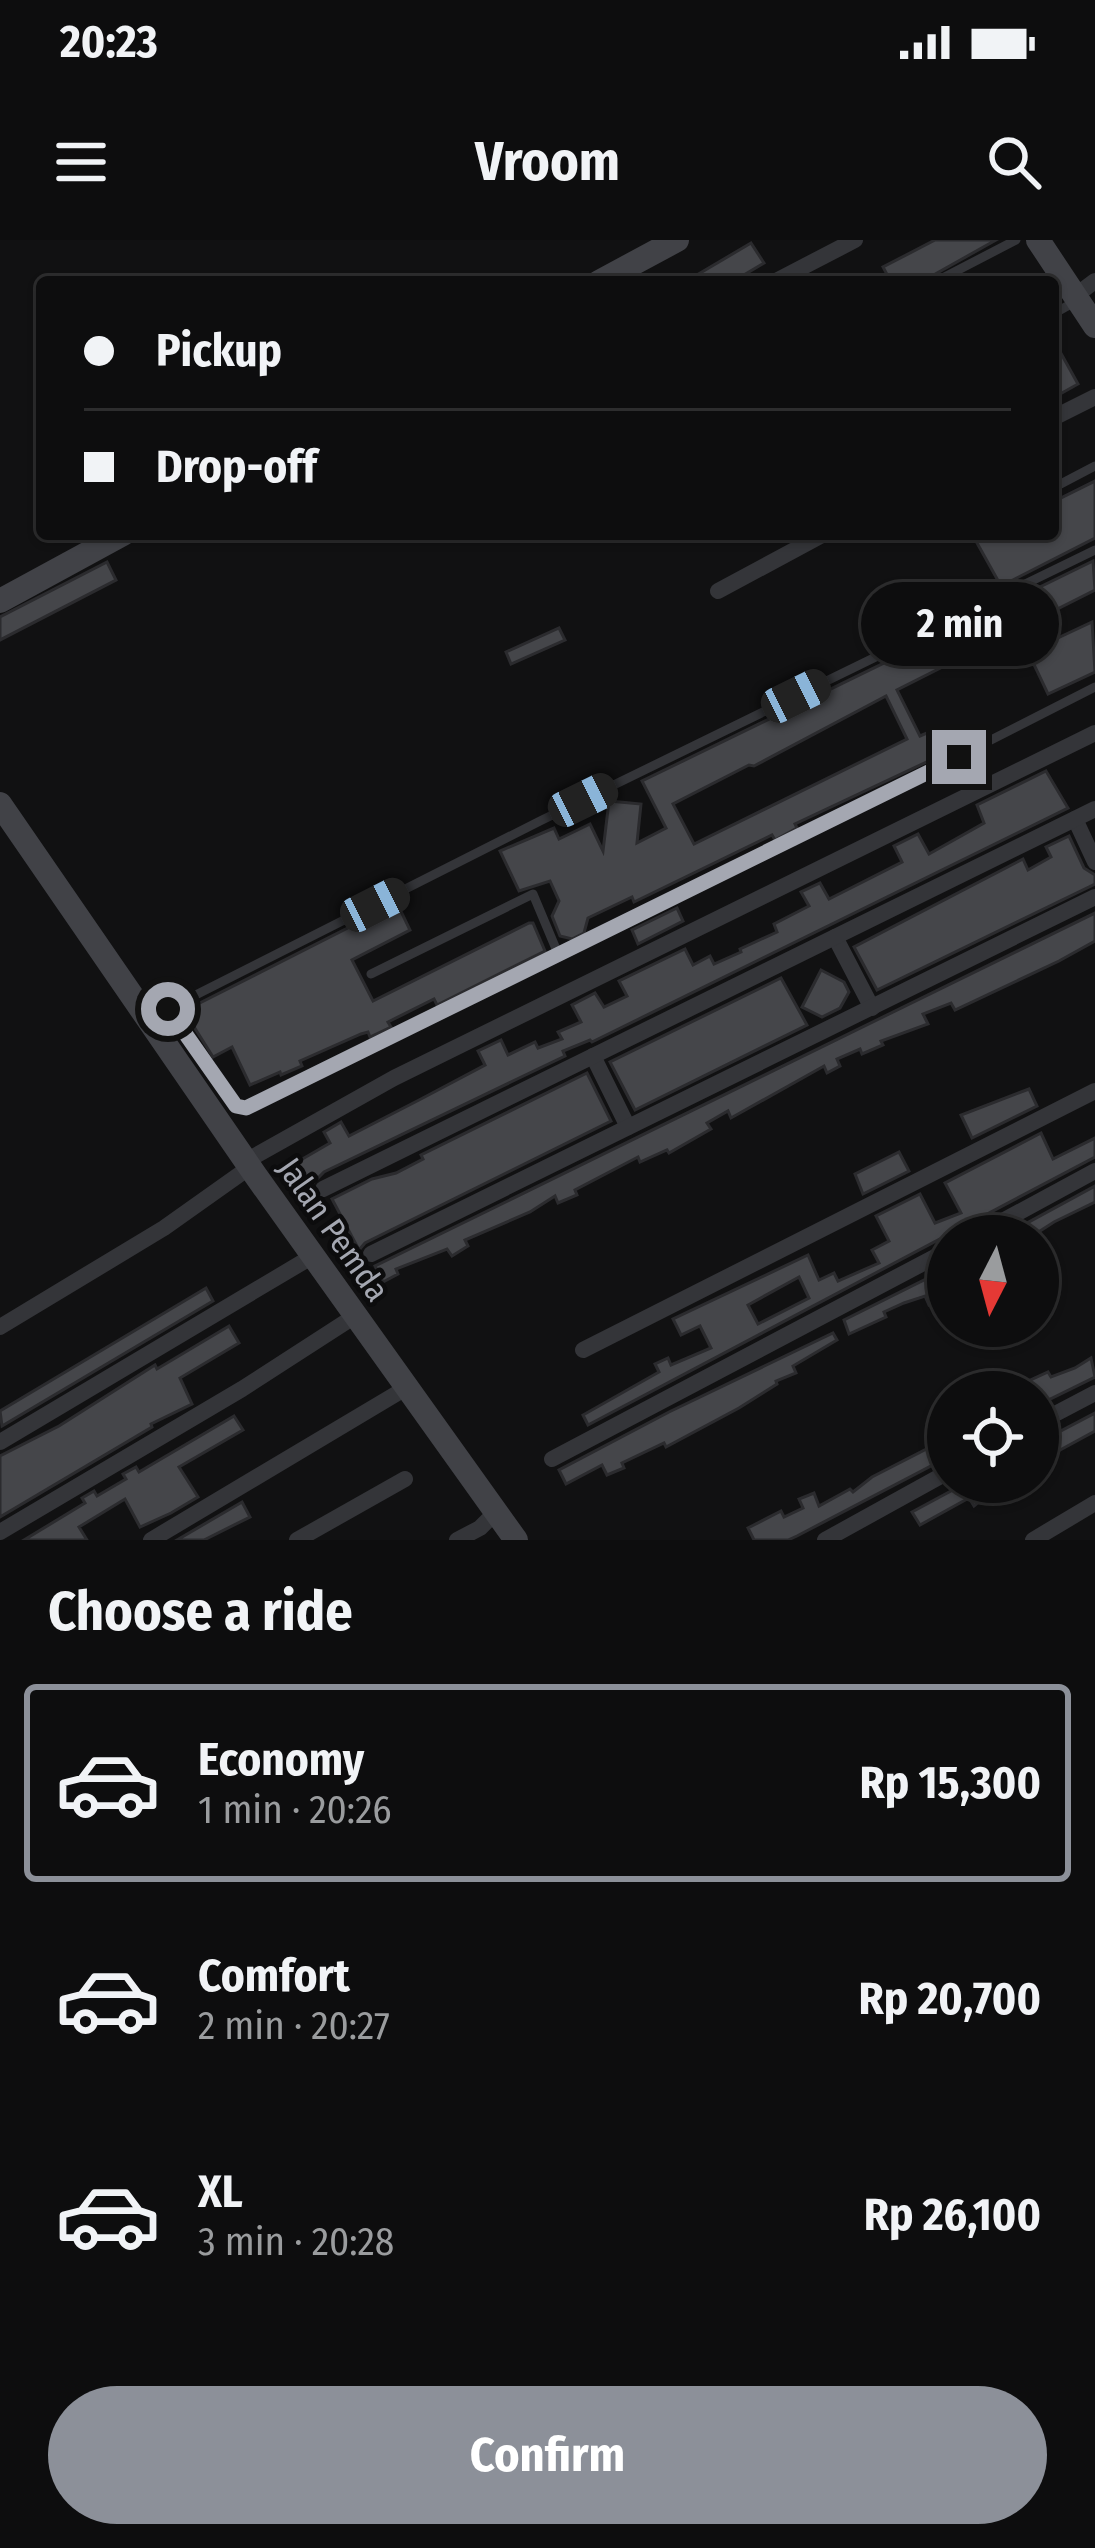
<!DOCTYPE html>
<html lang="en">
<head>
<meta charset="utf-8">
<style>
  :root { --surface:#0d0d0e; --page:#161617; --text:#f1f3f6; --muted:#9a9c9e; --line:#2d2d2e; --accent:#8c9099 }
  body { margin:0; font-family:"Fira Sans Condensed",sans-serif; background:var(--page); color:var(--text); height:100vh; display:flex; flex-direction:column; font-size:45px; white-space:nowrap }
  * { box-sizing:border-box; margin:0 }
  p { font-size:39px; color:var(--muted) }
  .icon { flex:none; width:66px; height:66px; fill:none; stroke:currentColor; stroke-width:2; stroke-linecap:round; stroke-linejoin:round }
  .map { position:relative; height:1300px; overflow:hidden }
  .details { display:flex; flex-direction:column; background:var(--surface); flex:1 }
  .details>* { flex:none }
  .banner { position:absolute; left:36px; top:36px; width:1023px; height:264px; border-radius:12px; box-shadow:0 3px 9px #0004,0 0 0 3px var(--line); display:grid; align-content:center; height:264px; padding:0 48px; background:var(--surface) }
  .needle { width:78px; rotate:186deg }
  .controls { position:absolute; left:927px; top:975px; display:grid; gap:24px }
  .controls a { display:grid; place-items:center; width:132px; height:132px; border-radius:50%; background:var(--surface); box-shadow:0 3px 9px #0004,0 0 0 3px var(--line); font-size:60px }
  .end { position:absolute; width:54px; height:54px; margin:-27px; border:15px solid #a4a7b1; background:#111; box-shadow:0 0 0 6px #111 }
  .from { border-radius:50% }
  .bubble { position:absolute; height:84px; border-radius:42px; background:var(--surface); box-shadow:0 3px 9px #0004,0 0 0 3px var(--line); font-size:39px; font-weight:700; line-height:84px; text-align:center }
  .car { position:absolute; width:36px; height:72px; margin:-36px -18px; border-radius:15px; box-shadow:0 0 9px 3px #0007; background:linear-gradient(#222 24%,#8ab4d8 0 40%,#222 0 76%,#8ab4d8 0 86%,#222 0) }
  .banner b { display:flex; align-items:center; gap:42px; height:114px; font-size:45px }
  .banner b+b { border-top:3px solid var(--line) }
  .banner i { width:30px; height:30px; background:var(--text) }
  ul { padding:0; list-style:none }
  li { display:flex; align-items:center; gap:36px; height:198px; margin:0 24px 18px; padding:0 24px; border:6px solid transparent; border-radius:12px }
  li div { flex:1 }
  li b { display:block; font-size:45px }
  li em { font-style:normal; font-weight:700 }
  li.current { border-color:var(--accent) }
  li>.icon { width:108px; height:108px; stroke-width:1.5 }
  h2 { padding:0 48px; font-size:54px; line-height:144px }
  .cta { display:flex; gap:24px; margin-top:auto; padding:24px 48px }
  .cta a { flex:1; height:138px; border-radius:72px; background:var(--accent); color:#fff; font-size:48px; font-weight:700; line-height:138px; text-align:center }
  .status { display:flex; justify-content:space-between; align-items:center; height:84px; padding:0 60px; background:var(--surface); direction:ltr }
  .status svg { height:33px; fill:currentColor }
  header { display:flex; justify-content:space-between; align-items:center; height:156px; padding:0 48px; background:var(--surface); font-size:54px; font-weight:700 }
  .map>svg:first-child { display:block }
</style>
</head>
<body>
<div class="status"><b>20:23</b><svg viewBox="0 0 49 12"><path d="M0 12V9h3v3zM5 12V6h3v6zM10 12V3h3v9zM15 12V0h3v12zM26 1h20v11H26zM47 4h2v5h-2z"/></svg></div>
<header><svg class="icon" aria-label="menu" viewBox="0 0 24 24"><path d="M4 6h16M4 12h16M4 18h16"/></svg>Vroom<svg class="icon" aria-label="search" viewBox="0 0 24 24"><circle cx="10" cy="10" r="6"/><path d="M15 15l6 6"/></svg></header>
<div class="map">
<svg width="1095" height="1300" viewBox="0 0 1095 1300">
  <rect width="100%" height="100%" fill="#111112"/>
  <g fill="#45464a" stroke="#2b2b2e" stroke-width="3" fill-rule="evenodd">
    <polygon points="935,0 996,0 921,42 891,42 883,27"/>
    <polygon points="751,3 764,23 732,42 685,42"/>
    <polygon points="1053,99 1078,144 1053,158"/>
    <polygon points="1095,241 1095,298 1001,346 972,294 1053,294 1053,262"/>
    <path d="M1093 321 1095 350 897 450 920 496 941 487 952 510 795 584 797 588 775 600 772 595 634 662 632 657 588 678 584 693 572 699 560 696 552 676 559 661 550 641 519 651 500 611 554 588 559 599 590 584 603 611 609 561 641 564 637 603 666 588 642 541ZM886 456 907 499 694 604 673 564 749 525 754 526Z"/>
    <polygon points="107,322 116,340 0,400 0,377"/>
    <polygon points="1092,382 1095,432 1048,454 1028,412"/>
    <polygon points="559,388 565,400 511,424 506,412"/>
    <polygon points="1046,531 1068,568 592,802 590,800 563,811 565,816 324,932 306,950 292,925 330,903 324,892 341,882 349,896 419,860 485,825 478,811 501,800 508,815 535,802 538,808 562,799 558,792 581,782 572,765 595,753 604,767 627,756 619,741 685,709 693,725 710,716 714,724 741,712 740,709 777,692 774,684 809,666 801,652 820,643 829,659 839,654 902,622 894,606 918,594 929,614 984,583 977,565"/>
    <polygon points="1069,596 1084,628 1095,635 1095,644 877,750 854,707 1023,619 1028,630 1051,617 1046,607"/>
    <polygon points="397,663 410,690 352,720 373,761 529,683 533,683 545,711 437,765 434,759 388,782 391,787 370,797 368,792 361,794 300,821 302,826 281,835 280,832 250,845 232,807 213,817 184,771"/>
    <polygon points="677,668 683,681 638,704 632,690"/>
    <polygon points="1095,673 1095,701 1059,721 955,770 951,763 923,774 928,784 881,801 883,805 862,814 860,809 837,819 840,826 827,833 824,826 731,878 728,871 707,883 711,889 669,913 667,910 640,922 638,917 575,950 577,955 558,963 555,956 530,972 465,1000 468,1006 452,1016 447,1009 396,1029 398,1034 383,1042 375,1026"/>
    <polygon points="821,730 844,742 849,752 840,768 822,777 802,767"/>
    <polygon points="781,738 807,785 635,870 610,822"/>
    <polygon points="587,833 611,881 365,1003 359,1010 332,959 372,939 396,933 423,919 421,915"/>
    <polygon points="1029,849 1037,866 972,898 961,875"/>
    <path d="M1041 893 1053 919 1095 898V917L588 1185 583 1175 659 1132 655 1124 668 1118 671 1125 711 1108 700 1086 681 1095 673 1079 808 1015 819 1040 834 1033 838 1041 879 1023 872 1010 889 1001 876 976 920 954 935 983 961 973 945 943ZM799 1037 809 1058 758 1084 748 1065Z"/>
    <polygon points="899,912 909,931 863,954 855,934"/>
    <polygon points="1095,946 1095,962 1054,982 1037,993 1039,996 1003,996"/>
    <polygon points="948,1028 948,1049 945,1051 948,1058 929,1065 925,1056 904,1063 884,1072 886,1077 849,1094 844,1080"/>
    <polygon points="206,1048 213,1061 2,1186 0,1171"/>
    <polygon points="229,1086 239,1103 180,1138 192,1164 151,1184 152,1187 0,1277 0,1216 59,1186 155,1125 157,1129"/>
    <polygon points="833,1093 837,1100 793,1126 796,1133 776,1141 777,1144 739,1168 666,1207 664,1203 622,1223 624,1228 607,1235 602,1225 566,1244 559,1230 669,1172"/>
    <polygon points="1091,1118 1095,1137 1038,1165 1038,1152 1004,1152 1048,1132 1051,1137 1075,1128"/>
    <polygon points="1095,1173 1095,1191 1038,1222 1038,1203"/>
    <polygon points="234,1176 243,1190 179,1227 198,1257 171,1273 140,1287 125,1259 79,1287 87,1300 24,1300 85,1263 82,1258 94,1251 97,1256 126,1239 123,1234 136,1227 139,1232"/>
    <polygon points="948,1198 948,1217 797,1296 788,1300 754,1300 748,1288 781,1271 784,1277 803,1268 799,1259 814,1253 819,1266 850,1249 853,1252 872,1237"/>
    <polygon points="960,1242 1003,1242 974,1266 969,1258 920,1285 912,1272 962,1245"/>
    <polygon points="242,1262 250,1277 204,1300 177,1300"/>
  </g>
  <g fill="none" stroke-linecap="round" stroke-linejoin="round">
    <g stroke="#343539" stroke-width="9">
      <polyline points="935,42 1016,0"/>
      <polyline points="1053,74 1078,60"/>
      <polyline points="1053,248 1095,226"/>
      <polyline points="1095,310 540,581 168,769 236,866 246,868 757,619 1095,447"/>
      <polyline points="371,734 533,654 559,716"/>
    </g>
    <g stroke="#343539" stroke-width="16">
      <polyline points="774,42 855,0"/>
      <polyline points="1075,56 1095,41"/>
      <polyline points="1053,178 1095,157"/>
      <polyline points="718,351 824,294"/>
      <polyline points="1075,579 1095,622"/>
      <polyline points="835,697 872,768"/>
      <polyline points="593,816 628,887"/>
      <polyline points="246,921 394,838 1095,493"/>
      <polyline points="323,949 1095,569"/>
      <polyline points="975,996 1095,931"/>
      <polyline points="371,1014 1095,657"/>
      <polyline points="0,1087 164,988 250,927"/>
      <polyline points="583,1110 1095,851"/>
      <polyline points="1038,1183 1095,1153"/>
      <polyline points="0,1202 313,1016"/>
      <polyline points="552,1219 948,1010"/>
      <polyline points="0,1292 242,1149 355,1076"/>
      <polyline points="151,1300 406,1148"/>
      <polyline points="297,1300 405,1239"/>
      <polyline points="457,1300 480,1288 497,1271"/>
      <polyline points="825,1300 948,1232"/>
      <polyline points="1033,1300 1095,1263"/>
    </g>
    <g stroke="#414247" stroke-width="24">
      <polyline points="1038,0 1095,86"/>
      <polyline points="599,42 677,0"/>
      <polyline points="0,361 123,294"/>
      <polyline points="0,564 256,936 516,1300"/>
    </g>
  </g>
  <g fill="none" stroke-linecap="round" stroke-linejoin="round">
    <polyline stroke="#a4a7b1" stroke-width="15" points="168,769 236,866 246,868 959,517"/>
  </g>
  <g text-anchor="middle" stroke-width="9" stroke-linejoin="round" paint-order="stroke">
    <g font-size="33" fill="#a4a7b1" stroke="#0c0c0d">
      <text transform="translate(334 989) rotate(55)" y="12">Jalan Pemda</text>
    </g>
  </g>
</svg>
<div class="controls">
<a><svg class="needle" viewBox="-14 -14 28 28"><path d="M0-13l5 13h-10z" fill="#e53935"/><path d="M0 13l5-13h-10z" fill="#9a9c9e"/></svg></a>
<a><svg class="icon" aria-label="locate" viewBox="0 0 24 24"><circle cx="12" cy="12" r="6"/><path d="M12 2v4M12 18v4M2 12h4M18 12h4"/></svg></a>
</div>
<i class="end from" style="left:168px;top:769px"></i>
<i class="end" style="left:959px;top:517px"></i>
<div class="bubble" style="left:861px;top:342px;width:198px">2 min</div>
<i class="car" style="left:796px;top:456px;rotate:64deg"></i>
<i class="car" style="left:583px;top:560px;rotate:64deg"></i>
<i class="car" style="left:375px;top:665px;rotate:63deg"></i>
<div class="banner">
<b><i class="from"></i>Pickup</b>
<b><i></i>Drop-off</b>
</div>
</div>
<section class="details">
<h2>Choose a ride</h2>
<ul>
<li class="current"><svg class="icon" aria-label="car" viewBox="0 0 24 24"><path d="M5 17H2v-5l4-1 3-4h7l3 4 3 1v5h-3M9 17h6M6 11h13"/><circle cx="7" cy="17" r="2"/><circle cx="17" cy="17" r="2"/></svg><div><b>Economy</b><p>1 min · 20:26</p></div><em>Rp 15,300</em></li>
<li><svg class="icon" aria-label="car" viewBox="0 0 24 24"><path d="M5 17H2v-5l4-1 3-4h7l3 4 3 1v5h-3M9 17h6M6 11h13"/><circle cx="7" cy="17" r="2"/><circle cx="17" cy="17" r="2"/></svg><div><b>Comfort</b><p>2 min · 20:27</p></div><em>Rp 20,700</em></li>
<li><svg class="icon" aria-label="car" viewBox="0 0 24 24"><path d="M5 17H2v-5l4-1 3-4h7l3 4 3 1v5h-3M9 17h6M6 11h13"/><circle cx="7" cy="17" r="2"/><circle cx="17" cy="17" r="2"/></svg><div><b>XL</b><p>3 min · 20:28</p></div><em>Rp 26,100</em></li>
</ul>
<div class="cta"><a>Confirm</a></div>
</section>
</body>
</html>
